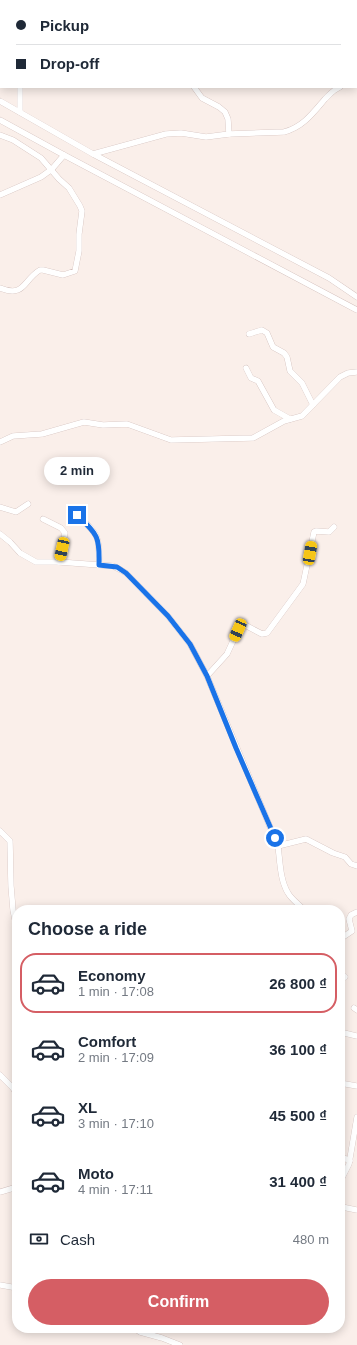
<!DOCTYPE html>
<html lang="en">
<head>
<meta charset="utf-8">
<style>
  :root { --surface:#fff; --page:#f2f2f3; --text:#1f2937; --muted:#747a83; --line:#e0e1e3; --accent:#d55e64 }
  body { margin:0; font-family:Arial,sans-serif; background:var(--page); color:var(--text); height:100vh; display:flex; flex-direction:column; font-size:15px; white-space:nowrap }
  * { box-sizing:border-box; margin:0 }
  p { font-size:13px; color:var(--muted) }
  .icon { flex:none; width:22px; height:22px; fill:none; stroke:currentColor; stroke-width:2; stroke-linecap:round; stroke-linejoin:round }
  .map { position:relative; flex:1; overflow:hidden }
  .panel { position:absolute; left:12px; top:905px; width:333px; height:428px; display:flex; flex-direction:column; background:var(--surface); border-radius:16px; box-shadow:0 2px 10px #0003 }
  .panel>* { flex:none }
  .guide { position:absolute; left:0px; top:0px; width:357px; height:88px; box-shadow:0 2px 10px #0003; display:grid; align-content:center; height:88px; padding:0 16px; background:var(--surface) }
  .end { position:absolute; width:18px; height:18px; margin:-9px; border:5px solid #1a73e8; background:#fff; box-shadow:0 0 0 2px #fff }
  .from { border-radius:50% }
  .bubble { position:absolute; height:28px; border-radius:14px; background:var(--surface); box-shadow:0 2px 10px #0003; font-size:13px; font-weight:700; line-height:28px; text-align:center }
  .car { position:absolute; width:12px; height:24px; margin:-12px -6px; border-radius:5px; box-shadow:0 0 3px 1px #0007; background:linear-gradient(#f5c518 24%,#345 0 40%,#f5c518 0 76%,#345 0 86%,#f5c518 0) }
  .guide b { display:flex; align-items:center; gap:14px; height:38px; font-size:15px }
  .guide b+b { border-top:1px solid var(--line) }
  .guide i { width:10px; height:10px; background:var(--text) }
  ul { padding:0; list-style:none }
  li { display:flex; align-items:center; gap:12px; height:60px; margin:0 8px 6px; padding:0 8px; border:2px solid transparent; border-radius:16px }
  li div { flex:1 }
  li b { display:block; font-size:15px }
  li em { font-style:normal; font-weight:700 }
  li.selected { border-color:var(--accent) }
  li>.icon { width:36px; height:36px; stroke-width:1.5 }
  h2 { padding:0 16px; font-size:18px; line-height:48px }
  .pay { display:flex; align-items:center; gap:10px; height:44px; padding:0 16px; font-size:15px }
  .pay p { margin-inline-start:auto }
  .cta { display:flex; gap:8px; margin-top:auto; padding:8px 16px }
  .cta a { flex:1; height:46px; border-radius:24px; background:var(--accent); color:#fff; font-size:16px; font-weight:700; line-height:46px; text-align:center }
  .map>svg:first-child { display:block }
</style>
</head>
<body>
<div class="map">
<svg width="357" height="1345" viewBox="0 0 357 1345">
  <rect width="100%" height="100%" fill="#faefea"/>
  <g fill="none" stroke-linecap="round" stroke-linejoin="round">
    <g stroke="#cdb8b4" stroke-width="6">
      <g id="minor">
        <polyline points="132,0 133,1"/>
        <polyline points="110,1 111,0"/>
        <polyline points="0,32 1,32"/>
        <polyline points="356,84 357,84"/>
        <polyline points="20,87 20,112"/>
        <polyline points="194,87 202,98 219,107 225,112 228,119 229,134"/>
        <polyline points="0,101 93,154 329,278 357,297"/>
        <polyline points="0,120 64,155 357,310"/>
        <path d="M0 135 13 140 41 158 59 179 69 188 80 206 82 211 79 234V251L75 271 63 275 43 270H40C23 280 25 298 0 288"/>
        <path d="M93 154 166 134 181 133 206 137 229 134 284 132C303 127 313 113 325 99 330 94 333 90 340 87"/>
        <polyline points="0,195 41,177 52,169 64,155"/>
        <polyline points="249,334 262,330 267,333 273,347 284,353 287,357 290,371 302,383 313,405"/>
        <polyline points="246,368 251,378 258,381 274,410 290,419"/>
        <polyline points="0,442 13,436 42,434 84,422 103,425 127,424 171,440 253,438 284,421 302,416 340,377 348,373 357,372"/>
        <polyline points="0,507 16,512 28,504"/>
        <path d="M77 515C98 534 100 536 99 565"/>
        <polyline points="43,519 61,528 65,533 59,562"/>
        <path d="M0 534 10 542 20 553 36 562H59L113 566 121 570 126 573 168 616 190 644 207 676 278 846C280 861 280 880 288 893 292 900 299 904 304 910"/>
        <polyline points="207,676 227,654 238,630 242,625 245,625 262,634 267,633 303,584 314,532 316,531 329,532 334,527"/>
        <polyline points="0,831 10,841 11,886 13,910 17,930"/>
        <polyline points="278,846 306,839 333,853 345,857 351,864 357,866"/>
        <polyline points="340,939 352,931 349,919 351,915 357,912"/>
        <polyline points="340,973 345,977"/>
        <polyline points="354,1008 357,1010"/>
        <polyline points="340,1032 357,1036"/>
        <polyline points="0,1075 13,1088 17,1095"/>
        <polyline points="340,1083 357,1086"/>
        <polyline points="340,1156 350,1161"/>
        <polyline points="340,1182 349,1164 357,1117"/>
        <polyline points="0,1192 17,1187"/>
        <polyline points="340,1206 342,1207 357,1210"/>
        <polyline points="0,1285 17,1288"/>
        <polyline points="134,1328 140,1332 162,1338 180,1345"/>
      </g>
    </g>
    <use href="#minor" stroke="#fff" stroke-width="5.5"/>
  </g>
  <g fill="none" stroke-linecap="round" stroke-linejoin="round">
    <path stroke="#1a73e8" stroke-width="5" d="M77 515C97 534 100 536 99 565L117 567 126 573 168 616 190 644 207 676 236 748 275 838"/>
  </g>
</svg>
<i class="end from" style="left:275px;top:838px"></i>
<i class="end" style="left:77px;top:515px"></i>
<div class="bubble" style="left:44px;top:457px;width:66px">2 min</div>
<i class="car" style="left:62px;top:549px;rotate:192deg"></i>
<i class="car" style="left:310px;top:553px;rotate:10deg"></i>
<i class="car" style="left:238px;top:630px;rotate:204deg"></i>
<div class="guide">
<b><i class="from"></i>Pickup</b>
<b><i></i>Drop-off</b>
</div>
<section class="panel">
<h2>Choose a ride</h2>
<ul>
<li class="selected"><svg class="icon" aria-label="car" viewBox="0 0 24 24"><path d="M5 17H2v-5l4-1 3-4h7l3 4 3 1v5h-3M9 17h6M6 11h13"/><circle cx="7" cy="17" r="2"/><circle cx="17" cy="17" r="2"/></svg><div><b>Economy</b><p>1 min · 17:08</p></div><em>26 800 ₫</em></li>
<li><svg class="icon" aria-label="car" viewBox="0 0 24 24"><path d="M5 17H2v-5l4-1 3-4h7l3 4 3 1v5h-3M9 17h6M6 11h13"/><circle cx="7" cy="17" r="2"/><circle cx="17" cy="17" r="2"/></svg><div><b>Comfort</b><p>2 min · 17:09</p></div><em>36 100 ₫</em></li>
<li><svg class="icon" aria-label="car" viewBox="0 0 24 24"><path d="M5 17H2v-5l4-1 3-4h7l3 4 3 1v5h-3M9 17h6M6 11h13"/><circle cx="7" cy="17" r="2"/><circle cx="17" cy="17" r="2"/></svg><div><b>XL</b><p>3 min · 17:10</p></div><em>45 500 ₫</em></li>
<li><svg class="icon" aria-label="car" viewBox="0 0 24 24"><path d="M5 17H2v-5l4-1 3-4h7l3 4 3 1v5h-3M9 17h6M6 11h13"/><circle cx="7" cy="17" r="2"/><circle cx="17" cy="17" r="2"/></svg><div><b>Moto</b><p>4 min · 17:11</p></div><em>31 400 ₫</em></li>
</ul>
<div class="pay"><svg class="icon" aria-label="cash" viewBox="0 0 24 24"><path d="M3 7h18v10H3z"/><circle cx="12" cy="12" r="2"/></svg>Cash<p>480 m</p></div>
<div class="cta"><a>Confirm</a></div>
</section>
</div>
</body>
</html>
